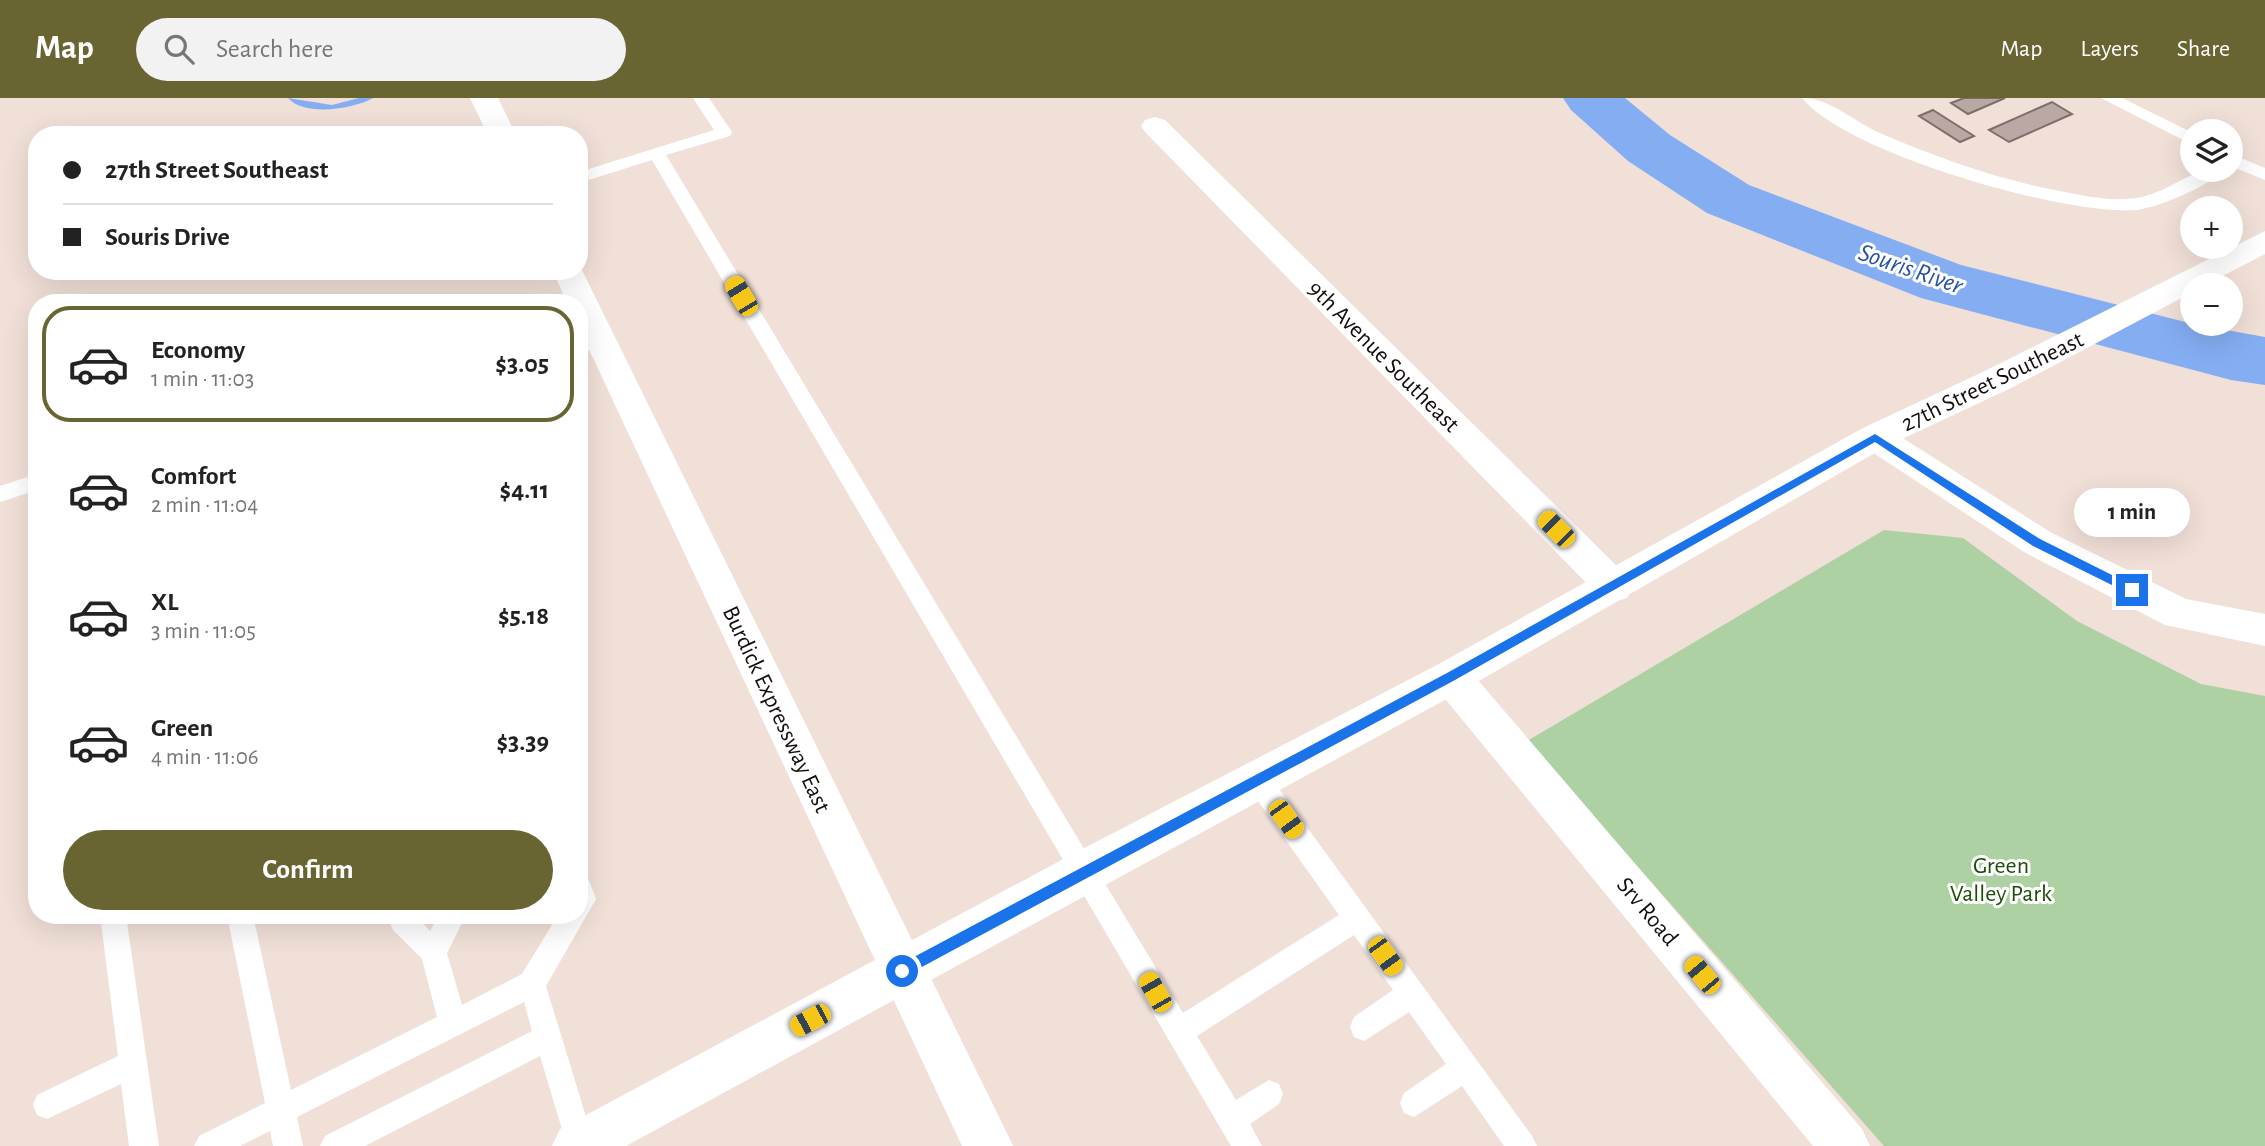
<!DOCTYPE html>
<html lang="en">
<head>
<meta charset="utf-8">
<style>
  :root { --surface:#fff; --page:#f2f2f2; --text:#222; --muted:#767676; --line:#e0e0e0; --accent:#696532 }
  body { margin:0; font-family:"Alegreya Sans",sans-serif; background:var(--page); color:var(--text); height:100vh; display:flex; flex-direction:column; font-size:26px; white-space:nowrap }
  * { box-sizing:border-box; margin:0 }
  p { font-size:23px; color:var(--muted) }
  .icon { flex:none; width:38px; height:38px; fill:none; stroke:currentColor; stroke-width:2; stroke-linecap:round; stroke-linejoin:round }
  .map { position:relative; flex:1; overflow:hidden }
  .panel { position:absolute; left:28px; top:196px; width:560px; height:630px; display:flex; flex-direction:column; background:var(--surface); border-radius:28px; box-shadow:0 7px 28px #0002 }
  .panel>* { flex:none }
  .top-card { position:absolute; left:28px; top:28px; width:560px; height:154px; border-radius:28px; box-shadow:0 7px 28px #0002; display:grid; align-content:center; height:154px; padding:0 35px; background:var(--surface) }
  .controls { position:absolute; left:2180px; top:21px; display:grid; gap:14px }
  .controls a { display:grid; place-items:center; width:63px; height:63px; border-radius:50%; background:var(--surface); box-shadow:0 7px 28px #0002; font-size:35px }
  .end { position:absolute; width:32px; height:32px; margin:-16px; border:9px solid #1a73e8; background:#fff; box-shadow:0 0 0 4px #fff }
  .from { border-radius:50% }
  .bubble { position:absolute; height:49px; border-radius:24px; background:var(--surface); box-shadow:0 7px 28px #0002; font-size:23px; font-weight:700; line-height:49px; text-align:center }
  .car { position:absolute; width:21px; height:42px; margin:-21px -10px; border-radius:9px; box-shadow:0 0 5px 2px #0007; background:linear-gradient(#f5c518 24%,#345 0 40%,#f5c518 0 76%,#345 0 86%,#f5c518 0) }
  .top-card b { display:flex; align-items:center; gap:24px; height:66px; font-size:26px }
  .top-card b+b { border-top:2px solid var(--line) }
  .top-card i { width:18px; height:18px; background:var(--text) }
  ul { padding:12px 0 0; list-style:none }
  li { display:flex; align-items:center; gap:21px; height:116px; margin:0 14px 10px; padding:0 21px; border:4px solid transparent; border-radius:28px }
  li div { flex:1 }
  li b { display:block; font-size:26px }
  li em { font-style:normal; font-weight:700 }
  li.active { border-color:var(--accent) }
  li>.icon { width:63px; height:63px; stroke-width:1.5 }
  .button { display:flex; gap:14px; margin-top:auto; padding:14px 35px }
  .button a { flex:1; height:80px; border-radius:42px; background:var(--accent); color:#fff; font-size:28px; font-weight:700; line-height:80px; text-align:center }
  header { display:flex; align-items:center; gap:42px; box-sizing:border-box; height:98px; padding:0 35px; background:var(--accent); color:#fff }
  header strong { font-size:33px }
  nav { display:flex; gap:38px; margin-inline-start:auto; font-size:24px }
  .search { width:490px; height:63px; background:var(--page); display:flex; align-items:center; gap:18px; box-sizing:border-box; padding:0 24px; border-radius:38px; color:var(--muted); font-size:26px }
  .map>svg:first-child { display:block }
</style>
</head>
<body>
<header>
<strong>Map</strong>
<div class="search"><svg class="icon" aria-label="search" viewBox="0 0 24 24"><circle cx="10" cy="10" r="6"/><path d="M15 15l6 6"/></svg>Search here</div>
<nav><a>Map</a><a>Layers</a><a>Share</a></nav>
</header>
<div class="map">
<svg width="2265" height="1048" viewBox="0 0 2265 1048">
  <rect width="100%" height="100%" fill="#f1e0d8"/>
  <polygon fill="#add1a3" points="1884,432 1963,440 2077,523 2201,586 2265,598 2265,1048 1884,1048 1527,643"/>
  <g fill="none" stroke-linecap="round" stroke-linejoin="round">
    <path fill="#85adf2" fill-rule="evenodd" d="M288 0 332 7 359 0H373C354 11 304 19 288 0Z"/>
    <polygon fill="#85adf2" fill-rule="evenodd" points="1563,0 1625,0 1670,37 1749,87 1961,167 2193,226 2265,239 2265,287 2231,282 1921,200 1707,115 1628,63 1571,12"/>
  </g>
  <g fill="#b9a8a3" stroke="#7e6d69" stroke-width="2">
    <polygon points="1964,0 2005,0 1968,16 1951,5"/>
    <polygon points="2052,4 2072,16 2009,44 1989,32"/>
    <polygon points="1933,12 1974,38 1960,44 1919,18"/>
  </g>
  <g fill="none" stroke-linecap="round" stroke-linejoin="round">
    <g fill="#fff" fill-rule="evenodd">
      <polygon points="693,0 709,0 732,34 730,38 666,57 1183,915 1339,817 1248,689 1245,681 1248,673 1257,670 1266,673 1532,1038 1537,1048 1504,1048 1462,988 1414,1019 1404,1015 1400,1005 1404,995 1446,966 1409,914 1364,943 1354,939 1350,929 1354,919 1393,892 1354,837 1197,938 1236,1002 1269,982 1279,986 1283,996 1279,1006 1250,1026 1262,1048 1231,1048 652,62 579,85 579,74 714,32"/>
      <path d="M1802 0C1831 0 1855 25 1882 36 1941 61 2002 83 2065 94 2090 99 2123 106 2149 97 2178 88 2191 70 2223 72 2210 88 2157 110 2136 112 2066 118 1846 55 1802 0Z"/>
      <polygon points="2101,0 2122,0 2193,35 2193,47"/>
      <polygon points="2231,56 2265,70 2265,82 2231,68"/>
      <polygon points="601,234 611,241 608,246 579,256 579,242"/>
      <polygon points="37,376 37,392 0,404 0,388"/>
      <polygon points="579,777 588,780 596,801 546,888 595,1048 567,1048 540,958 365,1048 320,1048 325,1038 532,933 524,904 297,1019 303,1048 273,1048 270,1033 240,1048 194,1048 199,1038 265,1005 227,817 253,817 291,992 437,919 422,861 393,832 389,823 391,817 419,817 418,820 430,833 439,817 466,817 447,855 462,907 522,876 558,817 579,817"/>
      <polygon points="100,817 126,817 159,1048 129,1048 121,986 47,1021 37,1017 33,1007 37,997 118,958"/>
    </g>
    <g fill="#fff" fill-rule="evenodd">
      <polygon points="1155,19 1165,22 1627,478 1633,489 1627,500 1614,504 1601,500 1145,34 1141,28 1145,22"/>
      <polygon points="1875,326 1887,330 2050,434 2186,501 2265,516 2265,548 2165,527 2024,454 1863,348 1858,339 1863,330"/>
      <polygon points="1451,562 1465,567 1862,1031 1870,1048 1813,1048 1437,591 1431,579 1437,567"/>
    </g>
    <polygon fill="#fff" fill-rule="evenodd" points="2265,133 2265,156 2205,187 2193,187 2193,194 2011,290 1887,348 1465,591 626,1048 552,1048 560,1031 1069,758 1437,567 1863,330 1987,272"/>
    <g fill="#fff" fill-rule="evenodd">
      <polygon points="470,0 498,0 516,37 488,37"/>
      <polygon points="579,166 1005,1031 1013,1048 962,1048 579,230 579,205 567,205 553,173 579,173"/>
    </g>
  </g>
  <polygon fill="#1a73e8" points="1875,336 2040,441 2136,489 2136,495 2128,495 2033,448 1875,344 1455,582 907,877 897,877 897,868 1447,575"/>
  <g text-anchor="middle" stroke-width="6" stroke-linejoin="round" paint-order="stroke">
    <g font-size="24" fill="#130e0b" stroke="#fff">
      <text transform="translate(1384 258) rotate(45)" y="8">9th Avenue Southeast</text>
      <text transform="translate(1992 283) rotate(-26)" y="8">27th Street Southeast</text>
      <text transform="translate(777 611) rotate(65)" y="8">Burdick Expressway East</text>
      <text transform="translate(1648 813) rotate(50)" y="8">Srv Road</text>
    </g>
    <g font-size="24" fill="#1c4e07" stroke="#fff">
      <text x="2001" y="775">Green<tspan x="2001" dy="28">Valley Park</tspan></text>
    </g>
    <g font-size="26" font-style="italic" fill="#2753a4" stroke="#fff">
      <text transform="translate(1911 170) rotate(19)" y="9">Souris River</text>
    </g>
  </g>
</svg>
<div class="controls">
<a><svg class="icon" aria-label="layers" viewBox="0 0 24 24"><path d="M12 4l9 5-9 5-9-5zM3 14l9 5 9-5"/></svg></a>
<a>+</a>
<a>−</a>
</div>
<i class="end from" style="left:902px;top:873px"></i>
<i class="end" style="left:2132px;top:492px"></i>
<div class="bubble" style="left:2074px;top:390px;width:116px">1 min</div>
<i class="car" style="left:741px;top:198px;rotate:329deg"></i>
<i class="car" style="left:1556px;top:431px;rotate:315deg"></i>
<i class="car" style="left:1286px;top:721px;rotate:144deg"></i>
<i class="car" style="left:1385px;top:858px;rotate:144deg"></i>
<i class="car" style="left:1702px;top:877px;rotate:320deg"></i>
<i class="car" style="left:1155px;top:894px;rotate:330deg"></i>
<i class="car" style="left:810px;top:922px;rotate:242deg"></i>
<div class="top-card">
<b><i class="from"></i>27th Street Southeast</b>
<b><i></i>Souris Drive</b>
</div>
<section class="panel">
<ul>
<li class="active"><svg class="icon" aria-label="car" viewBox="0 0 24 24"><path d="M5 17H2v-5l4-1 3-4h7l3 4 3 1v5h-3M9 17h6M6 11h13"/><circle cx="7" cy="17" r="2"/><circle cx="17" cy="17" r="2"/></svg><div><b>Economy</b><p>1 min · 11:03</p></div><em>$3.05</em></li>
<li><svg class="icon" aria-label="car" viewBox="0 0 24 24"><path d="M5 17H2v-5l4-1 3-4h7l3 4 3 1v5h-3M9 17h6M6 11h13"/><circle cx="7" cy="17" r="2"/><circle cx="17" cy="17" r="2"/></svg><div><b>Comfort</b><p>2 min · 11:04</p></div><em>$4.11</em></li>
<li><svg class="icon" aria-label="car" viewBox="0 0 24 24"><path d="M5 17H2v-5l4-1 3-4h7l3 4 3 1v5h-3M9 17h6M6 11h13"/><circle cx="7" cy="17" r="2"/><circle cx="17" cy="17" r="2"/></svg><div><b>XL</b><p>3 min · 11:05</p></div><em>$5.18</em></li>
<li><svg class="icon" aria-label="car" viewBox="0 0 24 24"><path d="M5 17H2v-5l4-1 3-4h7l3 4 3 1v5h-3M9 17h6M6 11h13"/><circle cx="7" cy="17" r="2"/><circle cx="17" cy="17" r="2"/></svg><div><b>Green</b><p>4 min · 11:06</p></div><em>$3.39</em></li>
</ul>
<div class="button"><a>Confirm</a></div>
</section>
</div>
</body>
</html>
